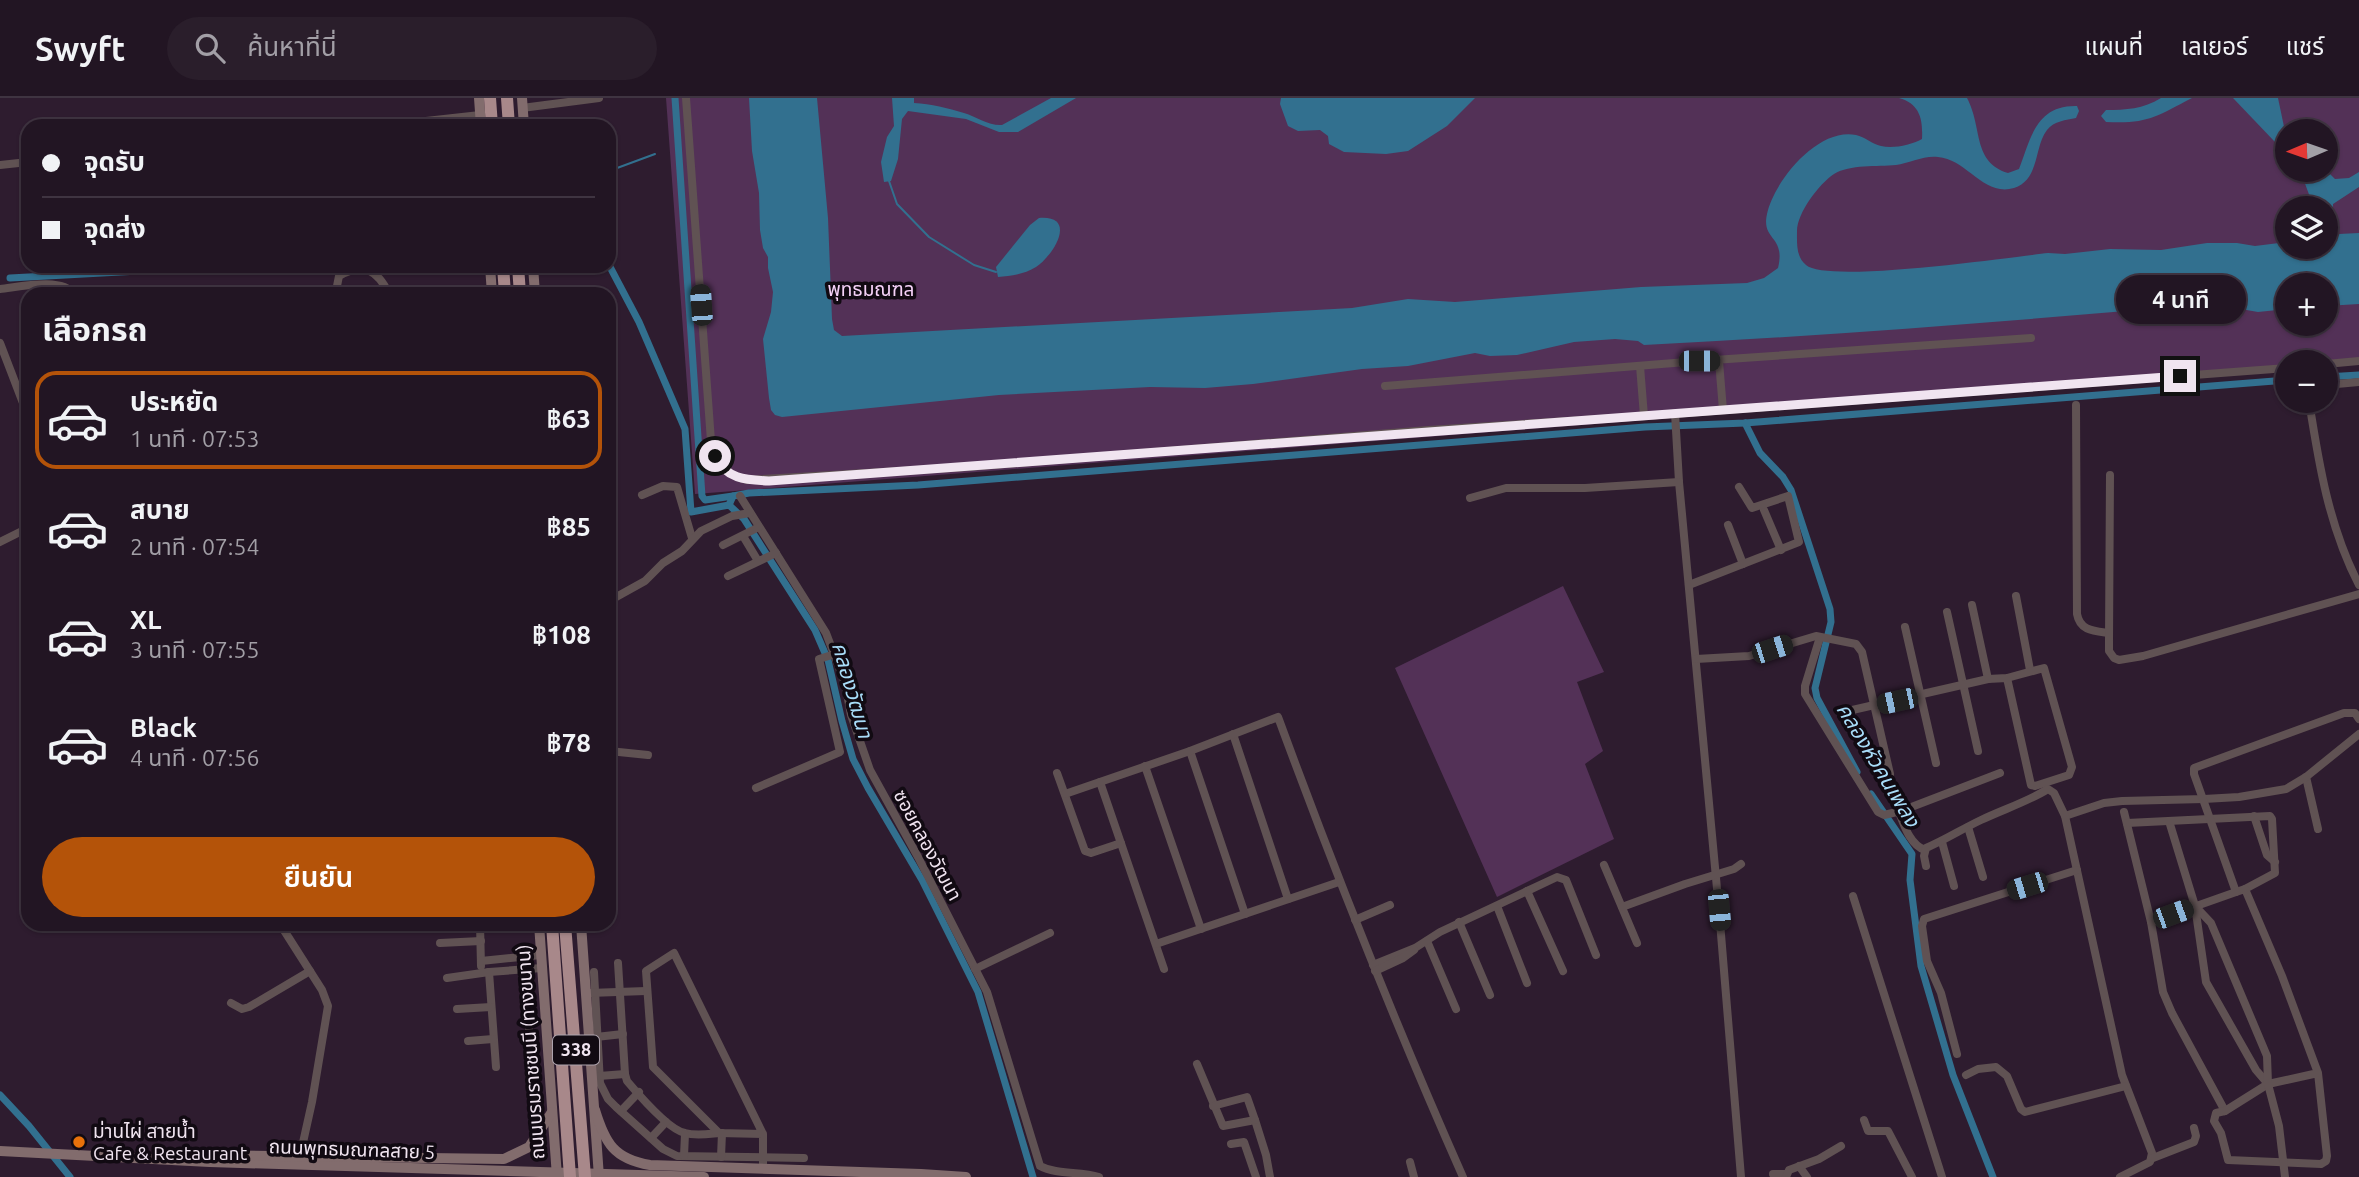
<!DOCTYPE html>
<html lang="th">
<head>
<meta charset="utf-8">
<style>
  :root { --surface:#221523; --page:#2a1e2b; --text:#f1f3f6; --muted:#a29fa6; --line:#3f3441; --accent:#b45309 }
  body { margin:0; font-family:Ubuntu,"Noto Sans Thai",sans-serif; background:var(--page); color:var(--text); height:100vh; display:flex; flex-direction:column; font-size:26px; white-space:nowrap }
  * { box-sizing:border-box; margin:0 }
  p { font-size:23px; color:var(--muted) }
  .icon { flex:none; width:38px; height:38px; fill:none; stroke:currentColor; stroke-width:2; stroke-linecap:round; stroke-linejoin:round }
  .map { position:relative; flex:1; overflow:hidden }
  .side { position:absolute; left:21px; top:189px; width:595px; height:644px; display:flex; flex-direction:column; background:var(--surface); border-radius:21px; box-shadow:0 2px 5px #0004,0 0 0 2px var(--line) }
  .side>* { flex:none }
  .top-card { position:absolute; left:21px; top:21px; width:595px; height:154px; border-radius:21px; box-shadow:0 2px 5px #0004,0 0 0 2px var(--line); display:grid; align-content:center; height:154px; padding:0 21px; background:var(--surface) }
  .needle { width:46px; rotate:268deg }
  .buttons { position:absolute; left:2275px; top:21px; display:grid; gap:14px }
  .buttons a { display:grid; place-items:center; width:63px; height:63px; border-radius:50%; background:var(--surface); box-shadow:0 2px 5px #0004,0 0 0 2px var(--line); font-size:35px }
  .end { position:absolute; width:32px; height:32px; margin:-16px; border:9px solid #f0e4f0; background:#111; box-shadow:0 0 0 4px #111 }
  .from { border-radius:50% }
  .bubble { position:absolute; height:49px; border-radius:24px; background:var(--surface); box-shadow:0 2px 5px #0004,0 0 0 2px var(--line); font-size:23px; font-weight:600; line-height:49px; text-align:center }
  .car { position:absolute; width:21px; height:42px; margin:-21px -10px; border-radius:9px; box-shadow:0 0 5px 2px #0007; background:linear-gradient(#222 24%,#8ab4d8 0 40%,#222 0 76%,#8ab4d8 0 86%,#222 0) }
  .top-card b { display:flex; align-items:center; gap:24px; height:66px; font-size:26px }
  .top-card b+b { border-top:2px solid var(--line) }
  .top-card i { width:18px; height:18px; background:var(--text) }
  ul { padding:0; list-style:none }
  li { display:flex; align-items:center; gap:21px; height:98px; margin:0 14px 10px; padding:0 7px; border:4px solid transparent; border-radius:21px }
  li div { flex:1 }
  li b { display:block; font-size:26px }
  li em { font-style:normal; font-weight:600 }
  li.on { border-color:var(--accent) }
  li>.icon { width:63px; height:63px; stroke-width:1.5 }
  h2 { padding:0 21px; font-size:32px; line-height:84px }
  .cta { display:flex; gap:14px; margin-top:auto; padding:14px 21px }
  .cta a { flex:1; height:80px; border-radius:42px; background:var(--accent); color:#fff; font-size:28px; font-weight:600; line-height:80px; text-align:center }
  header { display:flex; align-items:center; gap:42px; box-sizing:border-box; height:98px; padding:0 35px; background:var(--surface); border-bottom:2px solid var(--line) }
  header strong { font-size:33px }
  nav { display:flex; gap:38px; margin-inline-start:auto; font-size:24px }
  .search { width:490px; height:63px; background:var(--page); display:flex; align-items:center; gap:18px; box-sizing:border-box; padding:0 24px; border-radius:38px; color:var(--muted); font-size:26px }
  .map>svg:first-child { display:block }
</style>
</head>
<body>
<header>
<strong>Swyft</strong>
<div class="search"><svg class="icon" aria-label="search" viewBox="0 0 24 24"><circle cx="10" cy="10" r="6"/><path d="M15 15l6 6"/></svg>ค้นหาที่นี่</div>
<nav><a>แผนที่</a><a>เลเยอร์</a><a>แชร์</a></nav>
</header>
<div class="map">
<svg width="2359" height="1079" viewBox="0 0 2359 1079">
  <rect width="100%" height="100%" fill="#2e1c2f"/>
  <g fill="#533157" fill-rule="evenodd">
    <path d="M666 0H2359V266L2287 264V272L695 396ZM2287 33H2326V72H2287ZM2287 110H2326V149H2287ZM2287 187H2326V226H2287Z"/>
    <polygon points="1563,488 1604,574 1577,584 1603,653 1585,666 1614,741 1497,799 1395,570"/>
  </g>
  <g fill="#32708f">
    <path d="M749 0H817L828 120 832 221 834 232 842 238 1352 210 1408 201 1455 204 1641 189 1747 185 1764 180 1778 170C1786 137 1761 143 1767 116 1774 83 1818 29 1856 37 1865 39 1872 46 1881 48 1893 51 1911 47 1922 41 1923 21 1920 6 1899 0H1967C1983 30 1972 64 2008 75L2019 71C2031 40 2036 7 2077 8L2079 13 2076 20C2066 22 2054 23 2047 32 2034 48 2040 82 2014 90 1983 99 1967 61 1938 59 1925 57 1909 65 1896 67 1877 69 1850 66 1834 76 1819 86 1797 115 1797 133 1797 145 1796 159 1806 167 1827 186 2011 159 2048 155L2065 156 2110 151 2161 152 2207 145H2237L2255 148 2287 144V149H2326V110H2314L2300 72H2326L2335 81 2349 80 2359 74V89L2333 106 2332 129 2339 136 2359 135V206L2326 208V187H2287V211L2258 214 2241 211 2230 203 2215 202 2195 207C2012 223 1828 238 1644 247L1638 243 1615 241 1574 244 1517 257 1490 258 1475 255 1408 268 1362 271 1253 286 1205 290 1150 289 999 297 782 319 775 317 771 312 769 300 763 241 771 214 773 194 768 170V159L763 150 760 132 759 95 752 53Z"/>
    <path d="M892 0H914V5C931 6 948 10 964 15 977 19 989 28 1002 27L1051 0H1076L1018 34H999L966 21 908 13 902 21 898 61 891 83 884 84 881 64 887 39 894 28Z"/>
    <polygon points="1281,0 1475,0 1447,28 1408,53 1386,56 1344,54 1329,46 1328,38 1320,32 1298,33 1288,28 1280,6"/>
    <path d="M2161 0H2192C2155 19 2148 26 2106 24L2101 18 2106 12C2126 12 2143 11 2161 0Z"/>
    <polygon points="2233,0 2278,0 2287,43 2282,48 2275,44"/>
    <path d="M1039 120C1078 117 1054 157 1036 169 1025 176 1011 178 998 179L996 169 1030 127Z"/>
  </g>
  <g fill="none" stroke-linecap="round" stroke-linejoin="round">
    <g stroke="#32708f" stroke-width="2">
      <polyline points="609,73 655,56"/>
      <polyline points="889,83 897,106 929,139 974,167 996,174"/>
    </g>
    <g stroke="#32708f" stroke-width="7">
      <polyline points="675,0 702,398 705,402 733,398"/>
      <polyline points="609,167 639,224 685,331 691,414 729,407 744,421 815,532 828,562 842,623 853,661 868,690 922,782 978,894 1033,1079"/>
      <polyline points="10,180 231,168"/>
      <polyline points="2326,279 2359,277"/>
      <polyline points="1745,325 1760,355 1783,379 1791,392 1830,511 1831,524 1815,590 1817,600 1857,674"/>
      <polyline points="729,407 733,398 749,395 918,387 1645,329 1745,325 2287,282"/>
      <polyline points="1871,696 1912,756 1910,782 1921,868 1953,977 1993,1079"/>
      <polyline points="0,997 29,1028 70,1079"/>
    </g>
    <g stroke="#605253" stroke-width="8">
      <path d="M686 0 711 343C716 364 724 377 747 382L969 369 1428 332 1647 318 2287 270"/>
      <polyline points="522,10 599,0"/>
      <polyline points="381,28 480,17"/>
      <polyline points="0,67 28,64"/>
      <path d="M0 191C19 189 62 179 74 196"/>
      <path d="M341 196 337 188 339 178C364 163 378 173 389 196"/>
      <polyline points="0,245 28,318"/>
      <polyline points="1719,263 1723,312"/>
      <polyline points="2326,266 2359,263"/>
      <polyline points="1640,268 1644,318"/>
      <polyline points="2326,287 2359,284"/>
      <polyline points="1385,288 1699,263 2031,240"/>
      <path d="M2309 303C2319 367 2329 429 2359 487"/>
      <path d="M2076 307 2077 516C2080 533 2094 533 2109 535"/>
      <polyline points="1675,315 1679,384 1719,812 1741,1079"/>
      <polyline points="2110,377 2109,543 2109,553 2114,560 2119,562 2143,558 2359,496"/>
      <polyline points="642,397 663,388 677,389 692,440"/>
      <path d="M740 398 826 535 845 585 851 617 870 672 918 759 987 894 1040 1068C1057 1077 1080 1073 1099 1079"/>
      <polyline points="1470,400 1506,390 1585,390 1679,384"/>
      <polyline points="1764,412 1781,452"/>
      <polyline points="1728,427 1743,466"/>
      <polyline points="743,438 758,463"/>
      <polyline points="0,444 28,430"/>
      <polyline points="723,447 759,429"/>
      <polyline points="728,478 776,455"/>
      <polyline points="1689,487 1799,444 1788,398 1752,410 1739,389"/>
      <polyline points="2016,498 2030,572"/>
      <polyline points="609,503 645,483 663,465 682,453 701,433 732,418 750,415"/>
      <polyline points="1972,507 1988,581"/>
      <polyline points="1947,514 1978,653"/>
      <polyline points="1905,529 1936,665"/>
      <polyline points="1820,539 1805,588 1805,596 1878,714 1884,717 1901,713 2000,675"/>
      <polyline points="1696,561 1749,558 1816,538 1856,546 1862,554 1890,676"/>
      <polyline points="1848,613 1988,581 2007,580 2044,570 2072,669 2069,677 2035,688 2031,687 2007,580"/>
      <polyline points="1233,636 1288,801"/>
      <polyline points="609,653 648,657"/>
      <polyline points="1190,653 1245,816"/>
      <polyline points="1145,668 1201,831"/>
      <polyline points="1057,675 1085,753 1091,755 1121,745"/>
      <polyline points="2306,679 2318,731"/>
      <polyline points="1100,684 1164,871"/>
      <polyline points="756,690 840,654 819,561 835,556"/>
      <path d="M1065 696 1190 653 1278 619C1335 774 1396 928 1463 1079"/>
      <path d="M1899 714C1904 727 1910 747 1925 752"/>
      <polyline points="2124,714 2151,824 2163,894 2172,915 2225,1013"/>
      <polyline points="2065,718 2104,705 2122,703 2204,701 2239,699 2286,691 2306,679 2359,636"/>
      <polyline points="2254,718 2267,757 2275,764"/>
      <polyline points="2169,723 2195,808 2206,884 2256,972 2268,986"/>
      <polyline points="2127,725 2270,718 2272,721 2275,775 2245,791"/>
      <polyline points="1968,729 1983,779"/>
      <polyline points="1942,744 1954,788"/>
      <polyline points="1604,767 1637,845"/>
      <path d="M1926 768 1924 758 1926 750C1945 742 1962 731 1981 722 2004 711 2027 704 2048 691L2054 695 2065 718 2122 977 2152 1055 2150 1064 2120 1079"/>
      <polyline points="1527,793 1563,873"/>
      <polyline points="2236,794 2245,791 2282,878 2318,975 2327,1058 2326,1063 2321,1066 2228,1062 2221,1035 2214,1023 2216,1015 2225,1013 2268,986 2318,975"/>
      <polyline points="1853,798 1942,1079"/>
      <polyline points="1497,808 1527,885"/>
      <polyline points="2195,808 2211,825 2267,958 2268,986 2279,1028 2285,1079"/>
      <polyline points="1622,809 1685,786 1734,771 1741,766"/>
      <polyline points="1355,822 1390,807"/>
      <polyline points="1459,824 1490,897"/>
      <polyline points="2151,824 2236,794 2194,676 2194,670 2344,615 2355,615 2359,621"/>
      <polyline points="280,826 322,892 328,908 312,1004 300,1058"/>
      <polyline points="480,826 481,868"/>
      <polyline points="1427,843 1456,911"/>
      <polyline points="440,845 481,843"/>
      <polyline points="1156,846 1339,784"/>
      <polyline points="524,859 530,946"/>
      <polyline points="481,863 541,857"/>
      <path d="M618 865 625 976 627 983C638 996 669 1032 685 1035 696 1038 708 1036 719 1035"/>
      <polyline points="1373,867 1415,850 1440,834 1557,779 1566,782 1596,857"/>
      <polyline points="975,871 1050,835"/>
      <polyline points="1375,873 1403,860 1414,852"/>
      <polyline points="489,874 496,969"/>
      <polyline points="594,874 600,985 608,1001 616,1009 663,1051 677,1058 804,1060"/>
      <polyline points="447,880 489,874 542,870"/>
      <polyline points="589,895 646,893"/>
      <polyline points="231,905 242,911 249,909 310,873"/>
      <polyline points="457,911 491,909"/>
      <polyline points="596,939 623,936"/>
      <polyline points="468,943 493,941"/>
      <polyline points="1957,956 1941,895 1927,863 1922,828 1924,821 2077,772"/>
      <polyline points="1197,966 1223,1028 1255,1022 1266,1057 1270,1079"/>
      <polyline points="1966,977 1978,971 1996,969 2007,978 2021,1011 2025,1014 2126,988"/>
      <polyline points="599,978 625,976"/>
      <polyline points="1213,1008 1247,999 1255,1022"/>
      <polyline points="621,1013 639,994"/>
      <polyline points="1864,1022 1868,1033 1888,1033 1912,1079"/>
      <polyline points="651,1040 666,1024"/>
      <polyline points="1231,1046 1244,1044 1256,1079"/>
      <polyline points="684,1058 685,1036"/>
      <polyline points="721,1059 722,1035"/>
      <polyline points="2153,1060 2194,1044 2196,1038 2194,1030"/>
      <polyline points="1410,1064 1414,1079"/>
      <polyline points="1799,1068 1807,1079"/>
      <polyline points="763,1070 763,1036 674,855 646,873 653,969 719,1035 763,1036"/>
      <polyline points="1773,1076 1786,1076"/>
      <polyline points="1786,1079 1789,1072 1819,1061 1841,1048"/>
    </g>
    <g stroke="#826c6d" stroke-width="10">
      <polyline points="479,0 481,28"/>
      <polyline points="522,0 524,28"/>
      <polyline points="490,168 492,196"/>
      <polyline points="533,168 535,196"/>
      <polyline points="539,826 557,1079"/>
      <polyline points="581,826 599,1079"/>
      <path d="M595 1012C605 1045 614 1061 650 1067L921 1076 966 1079"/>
      <polyline points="0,1053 210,1064 704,1079"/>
      <polyline points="197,1057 504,1061 529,1049 552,1014"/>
    </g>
    <g stroke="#a8888a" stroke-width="12">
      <polyline points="490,0 492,28"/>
      <polyline points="507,0 509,28"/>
      <polyline points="503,168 505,196"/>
      <polyline points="518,168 520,196"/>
      <polyline points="552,826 570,1079"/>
      <polyline points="565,826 585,1079"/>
    </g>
  </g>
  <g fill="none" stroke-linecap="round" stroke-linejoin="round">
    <path stroke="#f0e4f0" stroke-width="9" d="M715 358C726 381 745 382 769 383L2180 278"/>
  </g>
  <circle fill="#e8710a" stroke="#110a12" stroke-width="2.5" cx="79" cy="1044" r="7"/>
  <g text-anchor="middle" stroke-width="7" stroke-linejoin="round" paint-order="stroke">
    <rect fill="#110a12" stroke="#ada3ad" stroke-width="2" x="553" y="937.5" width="46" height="29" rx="5"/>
    <g font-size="18" font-weight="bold" fill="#f0e4f0">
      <text x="576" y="958">338</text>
    </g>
    <g font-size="19" fill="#f6d2f9" stroke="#110a12">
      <text x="871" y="198">พุทธมณฑล</text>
    </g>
    <g font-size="19" fill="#f0e4f0" stroke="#110a12">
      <text transform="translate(928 747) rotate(62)" y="7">ซอยคลองวัฒนา</text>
      <text transform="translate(530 954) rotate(-94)" y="7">ถนนบรมราชชนนี (ทางขนาน)</text>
      <text transform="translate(352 1051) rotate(2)" y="7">ถนนพุทธมณฑลสาย 5</text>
    </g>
    <g font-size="19" fill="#f0e4f0" stroke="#110a12" text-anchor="start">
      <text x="93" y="1040">ม่านไผ่ สายน้ำ<tspan x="93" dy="22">Cafe &amp; Restaurant</tspan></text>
    </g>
    <g font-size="21" font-style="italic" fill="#a8dcf8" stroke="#110a12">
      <text transform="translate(852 592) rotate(74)" y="7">คลองวัฒนา</text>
      <text transform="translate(1878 667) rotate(59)" y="7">คลองหัวคนเพลง</text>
    </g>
  </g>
</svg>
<div class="buttons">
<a><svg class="needle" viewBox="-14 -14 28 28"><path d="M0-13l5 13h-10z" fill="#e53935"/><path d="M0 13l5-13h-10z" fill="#a29fa6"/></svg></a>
<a><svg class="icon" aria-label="layers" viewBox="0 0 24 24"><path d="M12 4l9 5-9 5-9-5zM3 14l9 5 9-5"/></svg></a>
<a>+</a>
<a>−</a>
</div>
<i class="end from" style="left:715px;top:358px"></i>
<i class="end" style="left:2180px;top:278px"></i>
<div class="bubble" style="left:2116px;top:177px;width:130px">4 นาที</div>
<i class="car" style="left:701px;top:207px;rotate:356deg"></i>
<i class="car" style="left:1699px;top:263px;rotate:90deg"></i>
<i class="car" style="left:1772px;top:551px;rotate:72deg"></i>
<i class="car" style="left:1897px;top:603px;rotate:258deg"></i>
<i class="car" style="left:2027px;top:788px;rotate:253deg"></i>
<i class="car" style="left:1719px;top:812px;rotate:175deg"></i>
<i class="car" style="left:2173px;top:816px;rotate:70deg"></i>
<div class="top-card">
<b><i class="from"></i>จุดรับ</b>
<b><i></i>จุดส่ง</b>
</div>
<section class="side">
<h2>เลือกรถ</h2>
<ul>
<li class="on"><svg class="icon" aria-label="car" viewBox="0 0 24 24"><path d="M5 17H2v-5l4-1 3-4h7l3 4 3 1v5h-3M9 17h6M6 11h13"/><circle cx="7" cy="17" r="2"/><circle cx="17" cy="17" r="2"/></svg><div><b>ประหยัด</b><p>1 นาที · 07:53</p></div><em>฿63</em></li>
<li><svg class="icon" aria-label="car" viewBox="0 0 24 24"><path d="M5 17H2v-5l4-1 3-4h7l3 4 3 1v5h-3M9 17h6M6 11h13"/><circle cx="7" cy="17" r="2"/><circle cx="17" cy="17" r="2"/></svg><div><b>สบาย</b><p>2 นาที · 07:54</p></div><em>฿85</em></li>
<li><svg class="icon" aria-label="car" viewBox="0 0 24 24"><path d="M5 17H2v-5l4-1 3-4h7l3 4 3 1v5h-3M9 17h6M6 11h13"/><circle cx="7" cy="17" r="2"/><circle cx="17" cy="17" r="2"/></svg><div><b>XL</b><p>3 นาที · 07:55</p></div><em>฿108</em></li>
<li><svg class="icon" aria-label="car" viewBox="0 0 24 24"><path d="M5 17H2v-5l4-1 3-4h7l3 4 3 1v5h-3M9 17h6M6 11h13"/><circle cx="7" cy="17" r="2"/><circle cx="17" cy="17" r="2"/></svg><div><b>Black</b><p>4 นาที · 07:56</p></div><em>฿78</em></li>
</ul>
<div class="cta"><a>ยืนยัน</a></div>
</section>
</div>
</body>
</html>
